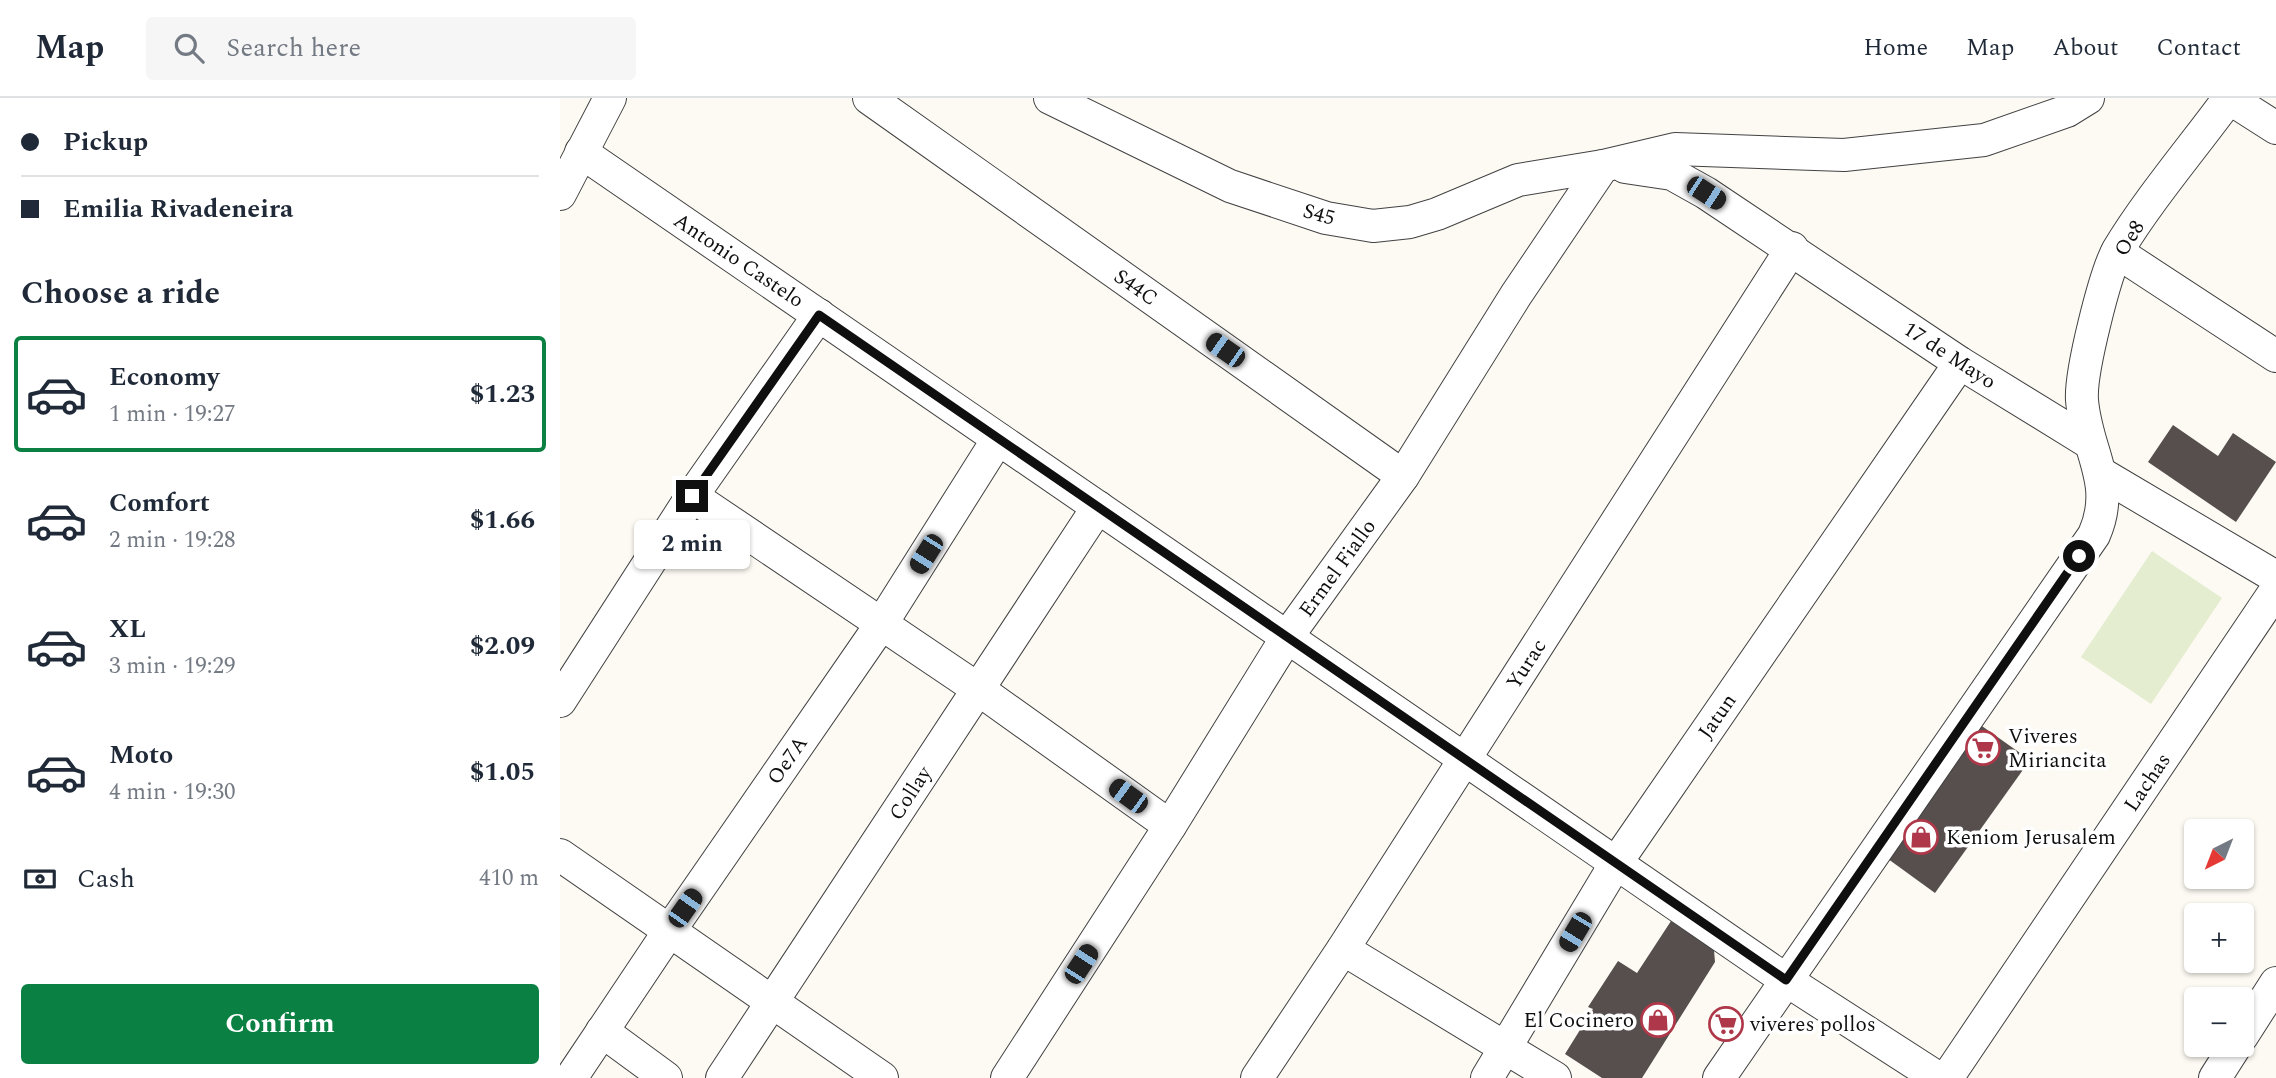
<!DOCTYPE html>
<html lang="en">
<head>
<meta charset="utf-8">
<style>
  :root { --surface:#fff; --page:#f6f6f7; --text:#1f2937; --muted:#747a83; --line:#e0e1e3; --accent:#0b8043 }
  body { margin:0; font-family:Spectral,serif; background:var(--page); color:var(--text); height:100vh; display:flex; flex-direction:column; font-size:26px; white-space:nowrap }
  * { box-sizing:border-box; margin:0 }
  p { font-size:23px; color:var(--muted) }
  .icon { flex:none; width:38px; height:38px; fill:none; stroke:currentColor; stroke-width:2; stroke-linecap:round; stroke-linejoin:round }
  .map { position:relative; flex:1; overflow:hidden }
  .panel { display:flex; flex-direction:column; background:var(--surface); width:560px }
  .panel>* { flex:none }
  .hud { display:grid; align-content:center; height:154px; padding:0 21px; background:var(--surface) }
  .needle { width:46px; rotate:222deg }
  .controls { position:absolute; left:1624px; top:721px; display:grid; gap:14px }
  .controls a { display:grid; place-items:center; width:70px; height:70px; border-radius:7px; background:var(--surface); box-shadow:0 2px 5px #0004; font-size:35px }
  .end { position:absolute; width:32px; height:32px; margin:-16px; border:9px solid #0f0f0f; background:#fff; box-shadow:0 0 0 4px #fff }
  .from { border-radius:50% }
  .bubble { position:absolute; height:49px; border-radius:7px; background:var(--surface); box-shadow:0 2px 5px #0004; font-size:23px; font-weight:700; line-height:49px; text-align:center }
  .car { position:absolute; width:21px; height:42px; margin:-21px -10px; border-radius:9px; box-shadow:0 0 5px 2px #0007; background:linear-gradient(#222 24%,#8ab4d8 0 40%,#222 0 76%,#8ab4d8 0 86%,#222 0) }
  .hud b { display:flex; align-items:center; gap:24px; height:66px; font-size:26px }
  .hud b+b { border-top:2px solid var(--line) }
  .hud i { width:18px; height:18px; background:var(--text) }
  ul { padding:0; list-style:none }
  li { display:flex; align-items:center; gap:21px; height:116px; margin:0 14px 10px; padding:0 7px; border:4px solid transparent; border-radius:7px }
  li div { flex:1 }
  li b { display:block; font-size:26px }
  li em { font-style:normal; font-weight:700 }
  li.selected { border-color:var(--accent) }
  li>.icon { width:63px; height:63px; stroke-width:1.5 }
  h2 { padding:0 21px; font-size:32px; line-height:84px }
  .pay { display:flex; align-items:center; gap:18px; height:77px; padding:0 21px; font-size:26px }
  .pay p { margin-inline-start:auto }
  .cta { display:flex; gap:14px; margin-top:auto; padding:14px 21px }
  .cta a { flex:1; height:80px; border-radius:7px; background:var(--accent); color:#fff; font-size:28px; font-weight:700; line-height:80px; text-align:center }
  header { display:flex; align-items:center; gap:42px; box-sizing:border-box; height:98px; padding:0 35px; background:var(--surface); border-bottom:2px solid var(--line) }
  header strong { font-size:33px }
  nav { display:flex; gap:38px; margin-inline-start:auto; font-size:24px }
  .search { width:490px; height:63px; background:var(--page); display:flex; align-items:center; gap:18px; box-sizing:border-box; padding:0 24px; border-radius:7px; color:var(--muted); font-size:26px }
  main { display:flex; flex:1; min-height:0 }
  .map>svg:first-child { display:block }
</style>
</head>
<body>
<header>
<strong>Map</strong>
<div class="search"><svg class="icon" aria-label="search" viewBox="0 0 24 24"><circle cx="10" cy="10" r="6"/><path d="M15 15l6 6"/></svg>Search here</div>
<nav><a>Home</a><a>Map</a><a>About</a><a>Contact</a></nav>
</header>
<main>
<section class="panel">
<div class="hud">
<b><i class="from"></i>Pickup</b>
<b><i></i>Emilia Rivadeneira</b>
</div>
<h2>Choose a ride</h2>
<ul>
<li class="selected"><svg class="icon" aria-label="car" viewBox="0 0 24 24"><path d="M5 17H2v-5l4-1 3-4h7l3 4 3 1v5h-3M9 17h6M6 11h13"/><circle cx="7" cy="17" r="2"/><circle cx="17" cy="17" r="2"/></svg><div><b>Economy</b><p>1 min · 19:27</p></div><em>$1.23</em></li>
<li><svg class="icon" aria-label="car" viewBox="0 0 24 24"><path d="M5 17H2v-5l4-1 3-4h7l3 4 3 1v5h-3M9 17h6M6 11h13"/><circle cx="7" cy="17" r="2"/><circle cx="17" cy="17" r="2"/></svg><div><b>Comfort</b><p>2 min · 19:28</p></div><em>$1.66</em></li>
<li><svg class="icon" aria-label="car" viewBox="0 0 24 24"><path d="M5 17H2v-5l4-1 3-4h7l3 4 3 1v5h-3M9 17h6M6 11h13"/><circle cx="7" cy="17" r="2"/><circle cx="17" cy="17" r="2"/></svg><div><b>XL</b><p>3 min · 19:29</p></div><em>$2.09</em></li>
<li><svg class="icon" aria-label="car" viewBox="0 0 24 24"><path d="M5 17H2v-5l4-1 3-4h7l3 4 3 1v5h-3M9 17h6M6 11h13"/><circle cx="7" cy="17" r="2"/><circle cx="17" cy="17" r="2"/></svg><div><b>Moto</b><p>4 min · 19:30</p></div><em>$1.05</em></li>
</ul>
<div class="pay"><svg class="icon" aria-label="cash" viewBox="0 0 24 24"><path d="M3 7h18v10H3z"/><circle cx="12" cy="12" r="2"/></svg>Cash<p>410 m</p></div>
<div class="cta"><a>Confirm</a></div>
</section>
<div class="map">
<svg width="1716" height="980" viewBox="0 0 1716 980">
  <rect width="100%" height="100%" fill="#fdfaf3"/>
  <polygon fill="#e5edd0" points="1592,453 1662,500 1591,606 1521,559"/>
  <g fill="#564f4d">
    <polygon points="1613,327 1658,358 1673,335 1716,364 1676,424 1588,364"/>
    <polygon points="1419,626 1470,662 1375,795 1324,758"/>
    <polygon points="1111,823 1154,852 1155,864 1082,980 1042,980 1005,956 1033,911 1028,909 1058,863 1077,875"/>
  </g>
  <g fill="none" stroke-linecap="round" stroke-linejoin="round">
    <g stroke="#424242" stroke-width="34">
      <g id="minor">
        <polyline points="309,0 843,378"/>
        <polyline points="490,0 670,88 766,120 813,128 850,124 877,116 958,82 1043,68 1115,51 1284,57 1424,42 1507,13 1528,0"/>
        <polyline points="1669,0 1716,30"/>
        <polyline points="21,54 1226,882 1378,980"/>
        <polyline points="1065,69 1112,76 1146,95 1400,265 1530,345"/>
        <polyline points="0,96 50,0"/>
        <polyline points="1557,154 1716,258"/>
        <polyline points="1540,375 1716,479"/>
        <polyline points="132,398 418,591 610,728"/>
        <polyline points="0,603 132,398 259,217"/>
        <polyline points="0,757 322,980"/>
        <polyline points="783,851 995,980"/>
        <polyline points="42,933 106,980"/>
        <polyline points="1682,938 1716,885"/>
        <polyline points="11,980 110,832 322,525 438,341"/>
        <polyline points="162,980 538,409"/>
        <polyline points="447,980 610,728 727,539 843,378 956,197 1043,68"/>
        <polyline points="697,980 783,851 1232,150"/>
        <polyline points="927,980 1056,765 1400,265"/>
        <path d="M1159 980 1534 437C1557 385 1526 354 1522 302 1520 275 1545 175 1558 152 1588 102 1634 48 1669 0"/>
        <polyline points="1387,980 1716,492"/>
        <polyline points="1655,980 1676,947"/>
      </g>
    </g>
    <use href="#minor" stroke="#fff" stroke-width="32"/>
  </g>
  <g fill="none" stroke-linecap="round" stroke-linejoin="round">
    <polyline stroke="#0f0f0f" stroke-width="9" points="132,398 259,217 1226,882 1519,458"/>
  </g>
  <defs>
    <g id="supermarket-ring" transform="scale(1.75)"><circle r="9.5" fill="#fff" stroke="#ae3849" stroke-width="1.5"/><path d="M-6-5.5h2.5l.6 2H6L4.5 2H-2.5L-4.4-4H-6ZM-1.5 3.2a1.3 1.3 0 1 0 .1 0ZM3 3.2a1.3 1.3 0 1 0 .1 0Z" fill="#ae3849"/></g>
    <g id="shop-ring" transform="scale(1.75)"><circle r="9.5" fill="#fff" stroke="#ae3849" stroke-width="1.5"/><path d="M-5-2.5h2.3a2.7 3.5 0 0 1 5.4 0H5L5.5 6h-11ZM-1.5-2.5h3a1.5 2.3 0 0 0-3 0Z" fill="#ae3849"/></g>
  </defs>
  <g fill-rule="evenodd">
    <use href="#supermarket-ring" x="1423" y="650"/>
    <use href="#shop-ring" x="1361" y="739"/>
    <use href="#shop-ring" x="1098" y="922"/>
    <use href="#supermarket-ring" x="1166" y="926"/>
  </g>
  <g text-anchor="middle" stroke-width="7" stroke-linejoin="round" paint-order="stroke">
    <g font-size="21" fill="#0f0f0f" stroke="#fff">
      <text transform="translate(759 116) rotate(15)" y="7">S45</text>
      <text transform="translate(1569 140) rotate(-58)" y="7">Oe8</text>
      <text transform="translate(179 162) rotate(34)" y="7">Antonio Castelo</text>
      <text transform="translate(576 189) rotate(35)" y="7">S44C</text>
      <text transform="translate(1390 257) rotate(33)" y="7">17 de Mayo</text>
      <text transform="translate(777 470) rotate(-54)" y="7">Ermel Fiallo</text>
      <text transform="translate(966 566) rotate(-57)" y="7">Yurac</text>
      <text transform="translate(1157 618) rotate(-55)" y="7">Jatun</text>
      <text transform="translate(227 662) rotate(-55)" y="7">Oe7A</text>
      <text transform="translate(1587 684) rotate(-56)" y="7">Lachas</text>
      <text transform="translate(350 695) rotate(-57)" y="7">Collay</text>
    </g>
    <g font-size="21" fill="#0f0f0f" stroke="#fff" text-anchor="start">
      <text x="1448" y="645">Viveres<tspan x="1448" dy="24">Miriancita</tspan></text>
      <text x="1386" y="746">Keniom Jerusalem</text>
      <text x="1074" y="929" text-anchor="end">El Cocinero</text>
      <text x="1190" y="933">viveres pollos</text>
    </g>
  </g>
</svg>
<div class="controls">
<a><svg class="needle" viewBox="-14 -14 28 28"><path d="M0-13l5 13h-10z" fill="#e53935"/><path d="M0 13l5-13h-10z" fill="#747a83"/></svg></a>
<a>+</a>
<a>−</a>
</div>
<i class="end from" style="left:1519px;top:458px"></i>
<i class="end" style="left:132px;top:398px"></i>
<div class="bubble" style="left:74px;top:422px;width:116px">2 min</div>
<i class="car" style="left:1146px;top:95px;rotate:123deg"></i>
<i class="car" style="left:665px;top:252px;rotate:305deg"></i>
<i class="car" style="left:366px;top:456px;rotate:212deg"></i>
<i class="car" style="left:568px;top:698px;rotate:306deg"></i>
<i class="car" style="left:125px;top:810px;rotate:35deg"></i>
<i class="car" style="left:1015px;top:834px;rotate:211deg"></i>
<i class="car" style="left:521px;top:866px;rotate:33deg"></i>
</div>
</main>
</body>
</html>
